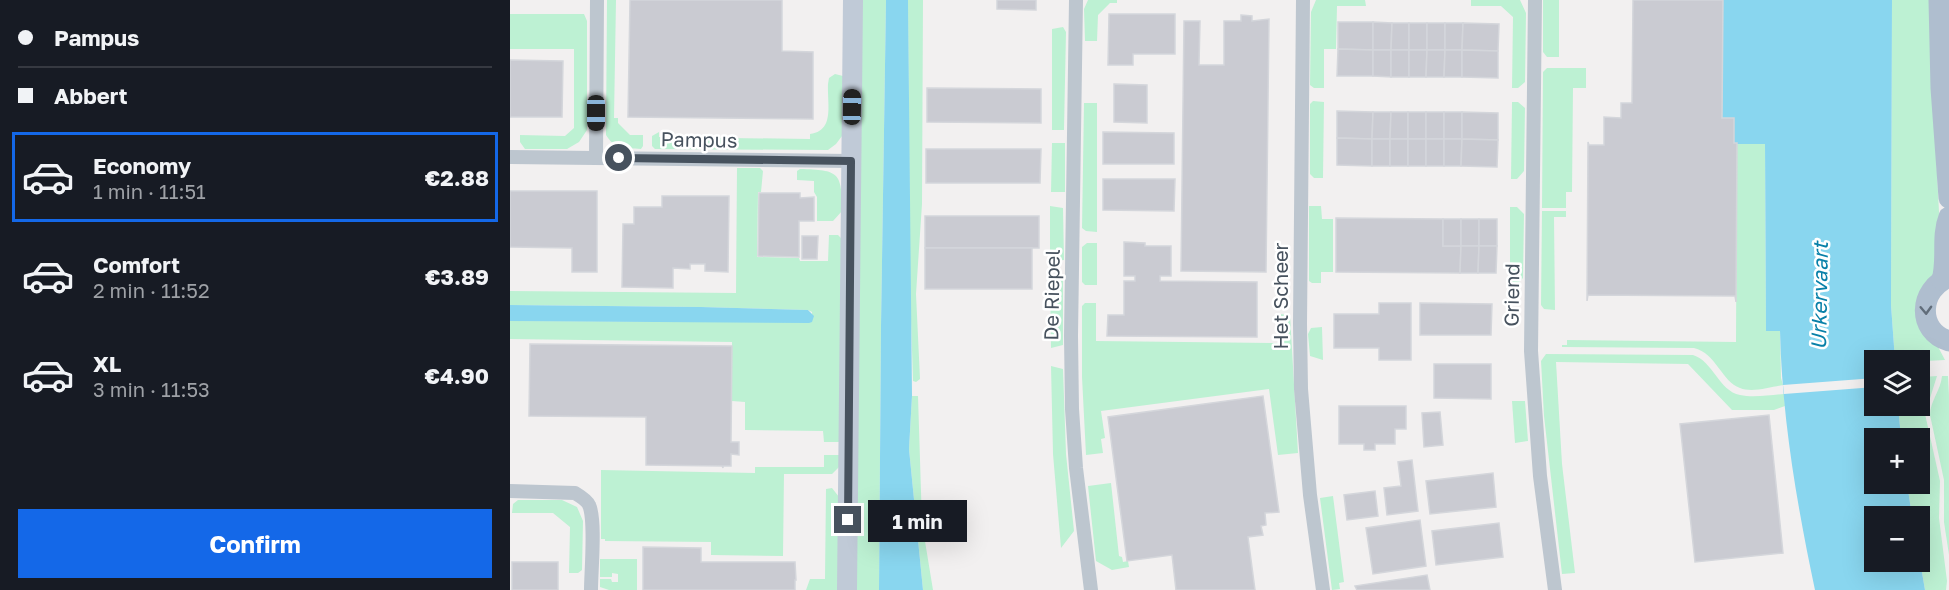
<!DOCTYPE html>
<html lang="en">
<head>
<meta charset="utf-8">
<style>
  :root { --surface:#171b24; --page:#242831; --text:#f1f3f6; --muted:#9ea1a6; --line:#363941; --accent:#1468e8 }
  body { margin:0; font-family:"Golos Text",sans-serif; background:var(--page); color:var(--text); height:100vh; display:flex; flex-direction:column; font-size:22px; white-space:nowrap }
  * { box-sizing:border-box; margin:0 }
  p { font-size:20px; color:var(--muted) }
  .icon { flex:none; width:33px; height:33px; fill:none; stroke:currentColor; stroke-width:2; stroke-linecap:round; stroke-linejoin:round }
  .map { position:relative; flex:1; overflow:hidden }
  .panel { display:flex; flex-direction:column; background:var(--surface); width:510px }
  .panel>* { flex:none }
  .banner { display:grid; align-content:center; height:132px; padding:0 18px; background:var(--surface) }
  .buttons { position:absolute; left:1354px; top:350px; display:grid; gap:12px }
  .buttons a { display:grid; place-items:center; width:66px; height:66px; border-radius:0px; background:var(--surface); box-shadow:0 6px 24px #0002; font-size:30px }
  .end { position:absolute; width:27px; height:27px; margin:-14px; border:8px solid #47525e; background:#fff; box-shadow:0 0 0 3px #fff }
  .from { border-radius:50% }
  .bubble { position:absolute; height:42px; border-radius:0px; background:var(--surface); box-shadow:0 6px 24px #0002; font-size:20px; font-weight:700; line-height:42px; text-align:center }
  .car { position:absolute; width:18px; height:36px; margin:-18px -9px; border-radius:8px; box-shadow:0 0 4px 2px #0007; background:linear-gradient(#222 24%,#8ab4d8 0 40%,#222 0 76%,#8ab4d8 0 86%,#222 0) }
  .banner b { display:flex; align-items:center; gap:21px; height:57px; font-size:22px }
  .banner b+b { border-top:2px solid var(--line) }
  .banner i { width:15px; height:15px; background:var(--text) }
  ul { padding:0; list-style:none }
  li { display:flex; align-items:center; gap:18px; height:90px; margin:0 12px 9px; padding:0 6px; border:3px solid transparent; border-radius:0px }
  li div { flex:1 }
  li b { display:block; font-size:22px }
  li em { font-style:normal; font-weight:700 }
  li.active { border-color:var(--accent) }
  li>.icon { width:54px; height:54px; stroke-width:1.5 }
  .cta { display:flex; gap:12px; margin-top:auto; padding:12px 18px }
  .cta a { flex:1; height:69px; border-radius:0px; background:var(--accent); color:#fff; font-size:24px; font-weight:700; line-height:69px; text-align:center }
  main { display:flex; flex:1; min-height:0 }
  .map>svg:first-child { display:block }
</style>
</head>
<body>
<main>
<section class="panel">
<div class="banner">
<b><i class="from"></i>Pampus</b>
<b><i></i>Abbert</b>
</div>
<ul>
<li class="active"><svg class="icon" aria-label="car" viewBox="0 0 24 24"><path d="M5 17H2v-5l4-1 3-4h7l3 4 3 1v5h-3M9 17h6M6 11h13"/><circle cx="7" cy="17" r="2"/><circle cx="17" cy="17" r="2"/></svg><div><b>Economy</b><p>1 min · 11:51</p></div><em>€2.88</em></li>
<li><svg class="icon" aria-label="car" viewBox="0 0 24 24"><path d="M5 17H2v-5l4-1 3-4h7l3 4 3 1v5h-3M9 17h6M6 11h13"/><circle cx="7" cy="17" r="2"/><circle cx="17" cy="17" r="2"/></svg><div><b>Comfort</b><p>2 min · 11:52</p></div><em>€3.89</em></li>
<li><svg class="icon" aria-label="car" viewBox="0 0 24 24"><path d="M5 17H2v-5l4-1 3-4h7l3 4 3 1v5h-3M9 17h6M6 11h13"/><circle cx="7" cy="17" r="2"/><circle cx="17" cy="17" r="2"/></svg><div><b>XL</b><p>3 min · 11:53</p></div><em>€4.90</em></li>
</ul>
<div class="cta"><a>Confirm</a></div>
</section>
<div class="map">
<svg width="1439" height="590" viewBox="0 0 1439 590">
  <rect width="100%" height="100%" fill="#f2f0f0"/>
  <g fill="#bdf1d3">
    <path d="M97 0H106L104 118H108V123L120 135H133V146L131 149C115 148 105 150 96 135Z"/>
    <polygon points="352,0 376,0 371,326 369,590 346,590"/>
    <polygon points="398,0 413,0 412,204 406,294 410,379 406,382 403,381 400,288"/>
    <polygon points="578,0 607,0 607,3 600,3 588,15 587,41 575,41 574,9"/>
    <polygon points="806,0 855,0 856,6 827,6 826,49 814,49 814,88 804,88 800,85 801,12"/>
    <polygon points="961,0 1010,0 1016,13 1015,82 1008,88 1002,88 1003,17 991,6 961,6"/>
    <polygon points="1033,0 1049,0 1049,57 1037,57 1033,52"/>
    <polygon points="1382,0 1423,0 1423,94 1431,251 1425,277 1426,343 1435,360 1416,361 1410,367 1410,360 1385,360 1381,305"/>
    <polygon points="0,14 74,14 77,21 77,130 69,142 57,149 15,149 10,142 10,135 55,136 64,128 64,49 0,49"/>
    <polygon points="553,27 556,32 554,130 542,130 542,29"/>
    <polygon points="1037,68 1076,68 1076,88 1063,88 1062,192 1056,192 1056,208 1032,208 1033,72"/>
    <path d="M325 74 333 76 332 136 326 144 318 150 145 149 142 146V136L149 132V137L300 139V134C325 131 317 104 318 84L319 78Z"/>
    <polygon points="803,101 814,102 813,178 804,178 800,174 800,104"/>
    <polygon points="1002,102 1008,102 1015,108 1014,171 1007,179 1001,179"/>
    <polygon points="574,103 587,103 587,232 576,231 572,228"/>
    <polygon points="542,143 555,143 555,192 541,192"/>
    <path d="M1227 144H1255L1256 331H1270L1271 378 1273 385C1261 387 1242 393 1230 388 1212 382 1206 353 1184 348L1052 347V345H1057V340L1226 342Z"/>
    <polygon points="227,168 250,168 253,171 251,192 248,192 247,257 289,258 290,261 318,261 319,235 328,235 331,238 330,442 314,442 313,431 235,430 235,402 222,401 222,342 0,339 0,321 302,322 302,312 298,310 191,307 0,305 0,291 226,293"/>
    <path d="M290 169C329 170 332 172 332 211L323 221H307V197L304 192V181L287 180V171Z"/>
    <polygon points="540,206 553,208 554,260 540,261"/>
    <polygon points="799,206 811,206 812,219 823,219 823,272 811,272 811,283 802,283 799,281"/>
    <polygon points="1000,207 1007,207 1014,214 1013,278 1006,285 1000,285"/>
    <polygon points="1032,211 1056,211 1056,217 1044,217 1045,310 1034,309 1031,305"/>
    <polygon points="577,243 587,243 587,285 575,285 572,282 572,247"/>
    <polygon points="540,274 553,274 553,345 541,348"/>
    <polygon points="575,303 586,303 586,341 769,343 769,314 780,315 788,453 768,455 759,389 591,411 595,438 591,439 593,453 576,455 572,377 572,306"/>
    <polygon points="812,327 813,360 800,356 798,334 801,328"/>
    <path d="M1036 354 1183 355C1203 361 1209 391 1230 395 1243 398 1260 395 1274 394L1275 406 1264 410H1222L1178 364 1046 362 1052 464 1065 573 1052 574 1034 416 1031 361Z"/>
    <polygon points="541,366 553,369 556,454 564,531 551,548 543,454"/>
    <polygon points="1427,376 1415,414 1430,481 1429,518 1437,581 1436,590 1415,590 1410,561 1410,516 1402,516 1397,483 1410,483 1410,438 1391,438 1388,405 1410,405 1410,380 1413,377"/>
    <path d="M1432 376H1438L1439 395V555L1434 522V480L1420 415C1420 401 1431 390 1432 376Z"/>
    <polygon points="402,396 408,396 412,523 423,590 413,590 399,449"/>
    <polygon points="1002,401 1015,401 1018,441 1005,443"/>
    <polygon points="314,455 329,455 329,467 322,474 274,474 273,556 201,555 201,542 95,541 95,539 91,539 91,470 245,473 245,467 314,467"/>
    <polygon points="601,483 609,556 612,557 613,562 618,561 619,567 602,570 586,561 578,486"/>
    <polygon points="322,488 329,497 328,590 296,590 300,579 315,579 316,489"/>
    <polygon points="823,496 834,582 829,583 830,589 822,590 810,498"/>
    <polygon points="8,500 52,500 67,507 73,521 72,570 68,573 59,573 60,527 43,513 2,513 3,504"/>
    <polygon points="90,559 127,559 127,590 99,590 90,587 90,579 101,579 102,582 108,582 108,574 102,573 102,577 90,577"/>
  </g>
  <g fill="#89d6ef">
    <polygon points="376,0 398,0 402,396 399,449 413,590 369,590 371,326"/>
    <path d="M1213 0H1382L1381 305 1385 360H1365V405H1388L1391 438H1365V483H1397L1402 516H1365V561H1410L1415 590H1305C1287 505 1272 418 1270 331H1256L1255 144H1224V119L1212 118Z"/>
    <polygon points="0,305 191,307 298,310 304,316 302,322 299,323 0,321"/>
  </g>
  <polygon fill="#f2f0f0" points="1365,378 1365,387 1274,394 1273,385"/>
  <g fill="#cacbd2" stroke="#d4d6db" stroke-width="1.5">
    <polygon points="120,0 272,0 272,51 303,52 303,119 118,117"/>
    <polygon points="487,0 526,0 526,10 487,9"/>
    <polygon points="1123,0 1213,0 1212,118 1224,118 1224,143 1227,143 1226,302 1225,296 1078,295 1077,301 1078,142 1079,145 1094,145 1094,117 1111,118 1111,103 1122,103"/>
    <polygon points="599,14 665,14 665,54 623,54 623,65 598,65"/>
    <polygon points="731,15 742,16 742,21 759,19 756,272 671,271 674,21 690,21 689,65 714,65 714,21 731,21"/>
    <polygon points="828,22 863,22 863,50 828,49"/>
    <polygon points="863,22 882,23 881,50 863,50"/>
    <polygon points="882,23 899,23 899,50 881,50"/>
    <rect x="899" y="23" width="18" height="27"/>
    <rect x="917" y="23" width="18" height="27"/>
    <polygon points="935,23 953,23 952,50 935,50"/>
    <polygon points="953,23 989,24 988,51 952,50"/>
    <polygon points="828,49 863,50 863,76 827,76"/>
    <polygon points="863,50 881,50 881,77 863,76"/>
    <rect x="881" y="50" width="18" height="27"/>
    <polygon points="899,50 917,50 916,77 899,77"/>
    <polygon points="917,50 935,50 934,77 916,77"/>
    <polygon points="935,50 952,50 952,77 934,77"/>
    <polygon points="952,50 988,51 988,78 952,77"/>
    <polygon points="0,60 53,61 52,117 0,117"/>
    <polygon points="604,84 637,85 637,123 604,122"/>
    <polygon points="417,88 531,89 531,123 417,122"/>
    <polygon points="827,111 863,112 862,139 827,138"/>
    <polygon points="863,112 881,112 880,139 862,139"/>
    <polygon points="881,112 898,112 898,139 880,139"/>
    <rect x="898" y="112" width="18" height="27"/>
    <rect x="916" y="112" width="18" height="27"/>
    <rect x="934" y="112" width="18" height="27"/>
    <polygon points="952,112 988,113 988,140 952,139"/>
    <polygon points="593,132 664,133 664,164 593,164"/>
    <polygon points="827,138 862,139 862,166 827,165"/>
    <rect x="862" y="139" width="18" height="27"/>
    <rect x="880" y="139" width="18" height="27"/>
    <rect x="898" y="139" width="18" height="27"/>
    <rect x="916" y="139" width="18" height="27"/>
    <polygon points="934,139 952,139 951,166 934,166"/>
    <polygon points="952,139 988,140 987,167 951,166"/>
    <polygon points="416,149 531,149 530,183 416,183"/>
    <polygon points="593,179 665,179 664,211 593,210"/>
    <polygon points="0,191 87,191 87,272 62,272 62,248 0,247"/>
    <polygon points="249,193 290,193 290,198 304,197 304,221 289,221 289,257 248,256"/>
    <polygon points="152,196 219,196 218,272 195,271 195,264 180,264 180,269 163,268 163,288 112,287 113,224 124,224 124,207 152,207"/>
    <rect x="415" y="216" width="114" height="32"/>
    <polygon points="826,218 933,219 933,246 951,246 950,273 826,272"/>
    <rect x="933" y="219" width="18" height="27"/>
    <rect x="951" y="219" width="18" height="27"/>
    <rect x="969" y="219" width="18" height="27"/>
    <polygon points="292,236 308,236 307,259 292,259"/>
    <polygon points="614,242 635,243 635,246 661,246 661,276 650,276 650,281 747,282 747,337 597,336 598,315 614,315 614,281 625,281 625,276 614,276"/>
    <polygon points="951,246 969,246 968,273 950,273"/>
    <polygon points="969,246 987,246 986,273 968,273"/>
    <rect x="415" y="248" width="107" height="41"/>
    <polygon points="869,303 901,303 901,360 869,360 869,348 824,348 824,314 869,314"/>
    <polygon points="910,303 982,304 981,335 910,335"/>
    <polygon points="20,344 222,346 221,442 229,442 229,455 221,454 221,466 213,466 213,468 212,466 136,465 136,417 19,416"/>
    <polygon points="924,364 981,364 981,399 924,398"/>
    <polygon points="753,396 769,512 755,513 756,525 751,526 753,535 738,537 745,590 666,590 662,555 617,561 598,417"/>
    <polygon points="829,406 896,406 896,429 885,429 885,444 865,444 865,450 854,450 854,444 829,444"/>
    <polygon points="930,412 933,445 914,447 912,413"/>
    <polygon points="1259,415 1273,553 1185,562 1170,424"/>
    <polygon points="902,460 908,511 877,515 874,488 891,486 888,462"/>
    <polygon points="983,473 986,507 920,514 916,481"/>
    <polygon points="865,491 868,516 837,520 834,495"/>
    <polygon points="910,520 916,566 863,574 856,528"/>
    <polygon points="989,523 993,557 926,565 922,531"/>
    <polygon points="133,547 191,548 191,562 285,562 286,580 285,580 285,590 133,590"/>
    <rect x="2" y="562" width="46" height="28"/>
    <polygon points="917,575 920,590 847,590 845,586"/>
  </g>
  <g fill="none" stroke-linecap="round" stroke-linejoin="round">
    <g stroke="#bdc6cf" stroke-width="14">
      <polyline points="566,0 561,336 562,409 566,468 581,590"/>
      <polyline points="793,0 790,324 791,389 800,495 813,590"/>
      <polyline points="1025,0 1021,351 1030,476 1045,590"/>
      <polyline points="0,157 341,161"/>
      <polyline points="86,158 87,0"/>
      <path d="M0 491 65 493C70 496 77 500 79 505 86 520 81 571 81 590"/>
    </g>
    <polyline stroke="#c0cad7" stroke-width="20" points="337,590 343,0"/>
    <g stroke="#afbecf" stroke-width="21">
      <polyline points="1429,0 1431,88 1439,198"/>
      <path d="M1439 277C1409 289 1406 331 1439 341"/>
      <path d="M1432 280C1438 259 1431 237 1439 217"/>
    </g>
  </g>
  <defs><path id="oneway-chevron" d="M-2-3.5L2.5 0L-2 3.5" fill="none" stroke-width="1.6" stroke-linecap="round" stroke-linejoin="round" transform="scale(1.5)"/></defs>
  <use stroke="#616d7a" href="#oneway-chevron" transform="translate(1416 310) rotate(88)"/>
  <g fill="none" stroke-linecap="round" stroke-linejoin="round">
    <polyline stroke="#47525e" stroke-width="8" points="109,158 341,161 338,520"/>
  </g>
  <g text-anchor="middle" stroke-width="5" stroke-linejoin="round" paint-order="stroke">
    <g font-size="20" fill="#47525e" stroke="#fff">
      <text transform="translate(189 140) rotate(1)" y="7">Pampus</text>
      <text transform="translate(542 295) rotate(-89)" y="7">De Riepel</text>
      <text transform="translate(1002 295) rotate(-89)" y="7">Griend</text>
      <text transform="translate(771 296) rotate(-90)" y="7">Het Scheer</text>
    </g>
    <g font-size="21" font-style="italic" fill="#0880a8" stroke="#fff">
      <text transform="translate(1310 296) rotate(-89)" y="7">Urkervaart</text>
    </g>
  </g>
</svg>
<div class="buttons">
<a><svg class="icon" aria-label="layers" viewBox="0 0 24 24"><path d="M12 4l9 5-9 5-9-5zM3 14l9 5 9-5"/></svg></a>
<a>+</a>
<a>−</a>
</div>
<i class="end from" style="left:109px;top:158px"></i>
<i class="end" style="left:338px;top:520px"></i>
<div class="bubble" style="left:358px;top:500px;width:99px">1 min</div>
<i class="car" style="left:342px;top:107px;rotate:1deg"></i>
<i class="car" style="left:86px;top:113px;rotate:180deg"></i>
</div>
</main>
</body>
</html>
